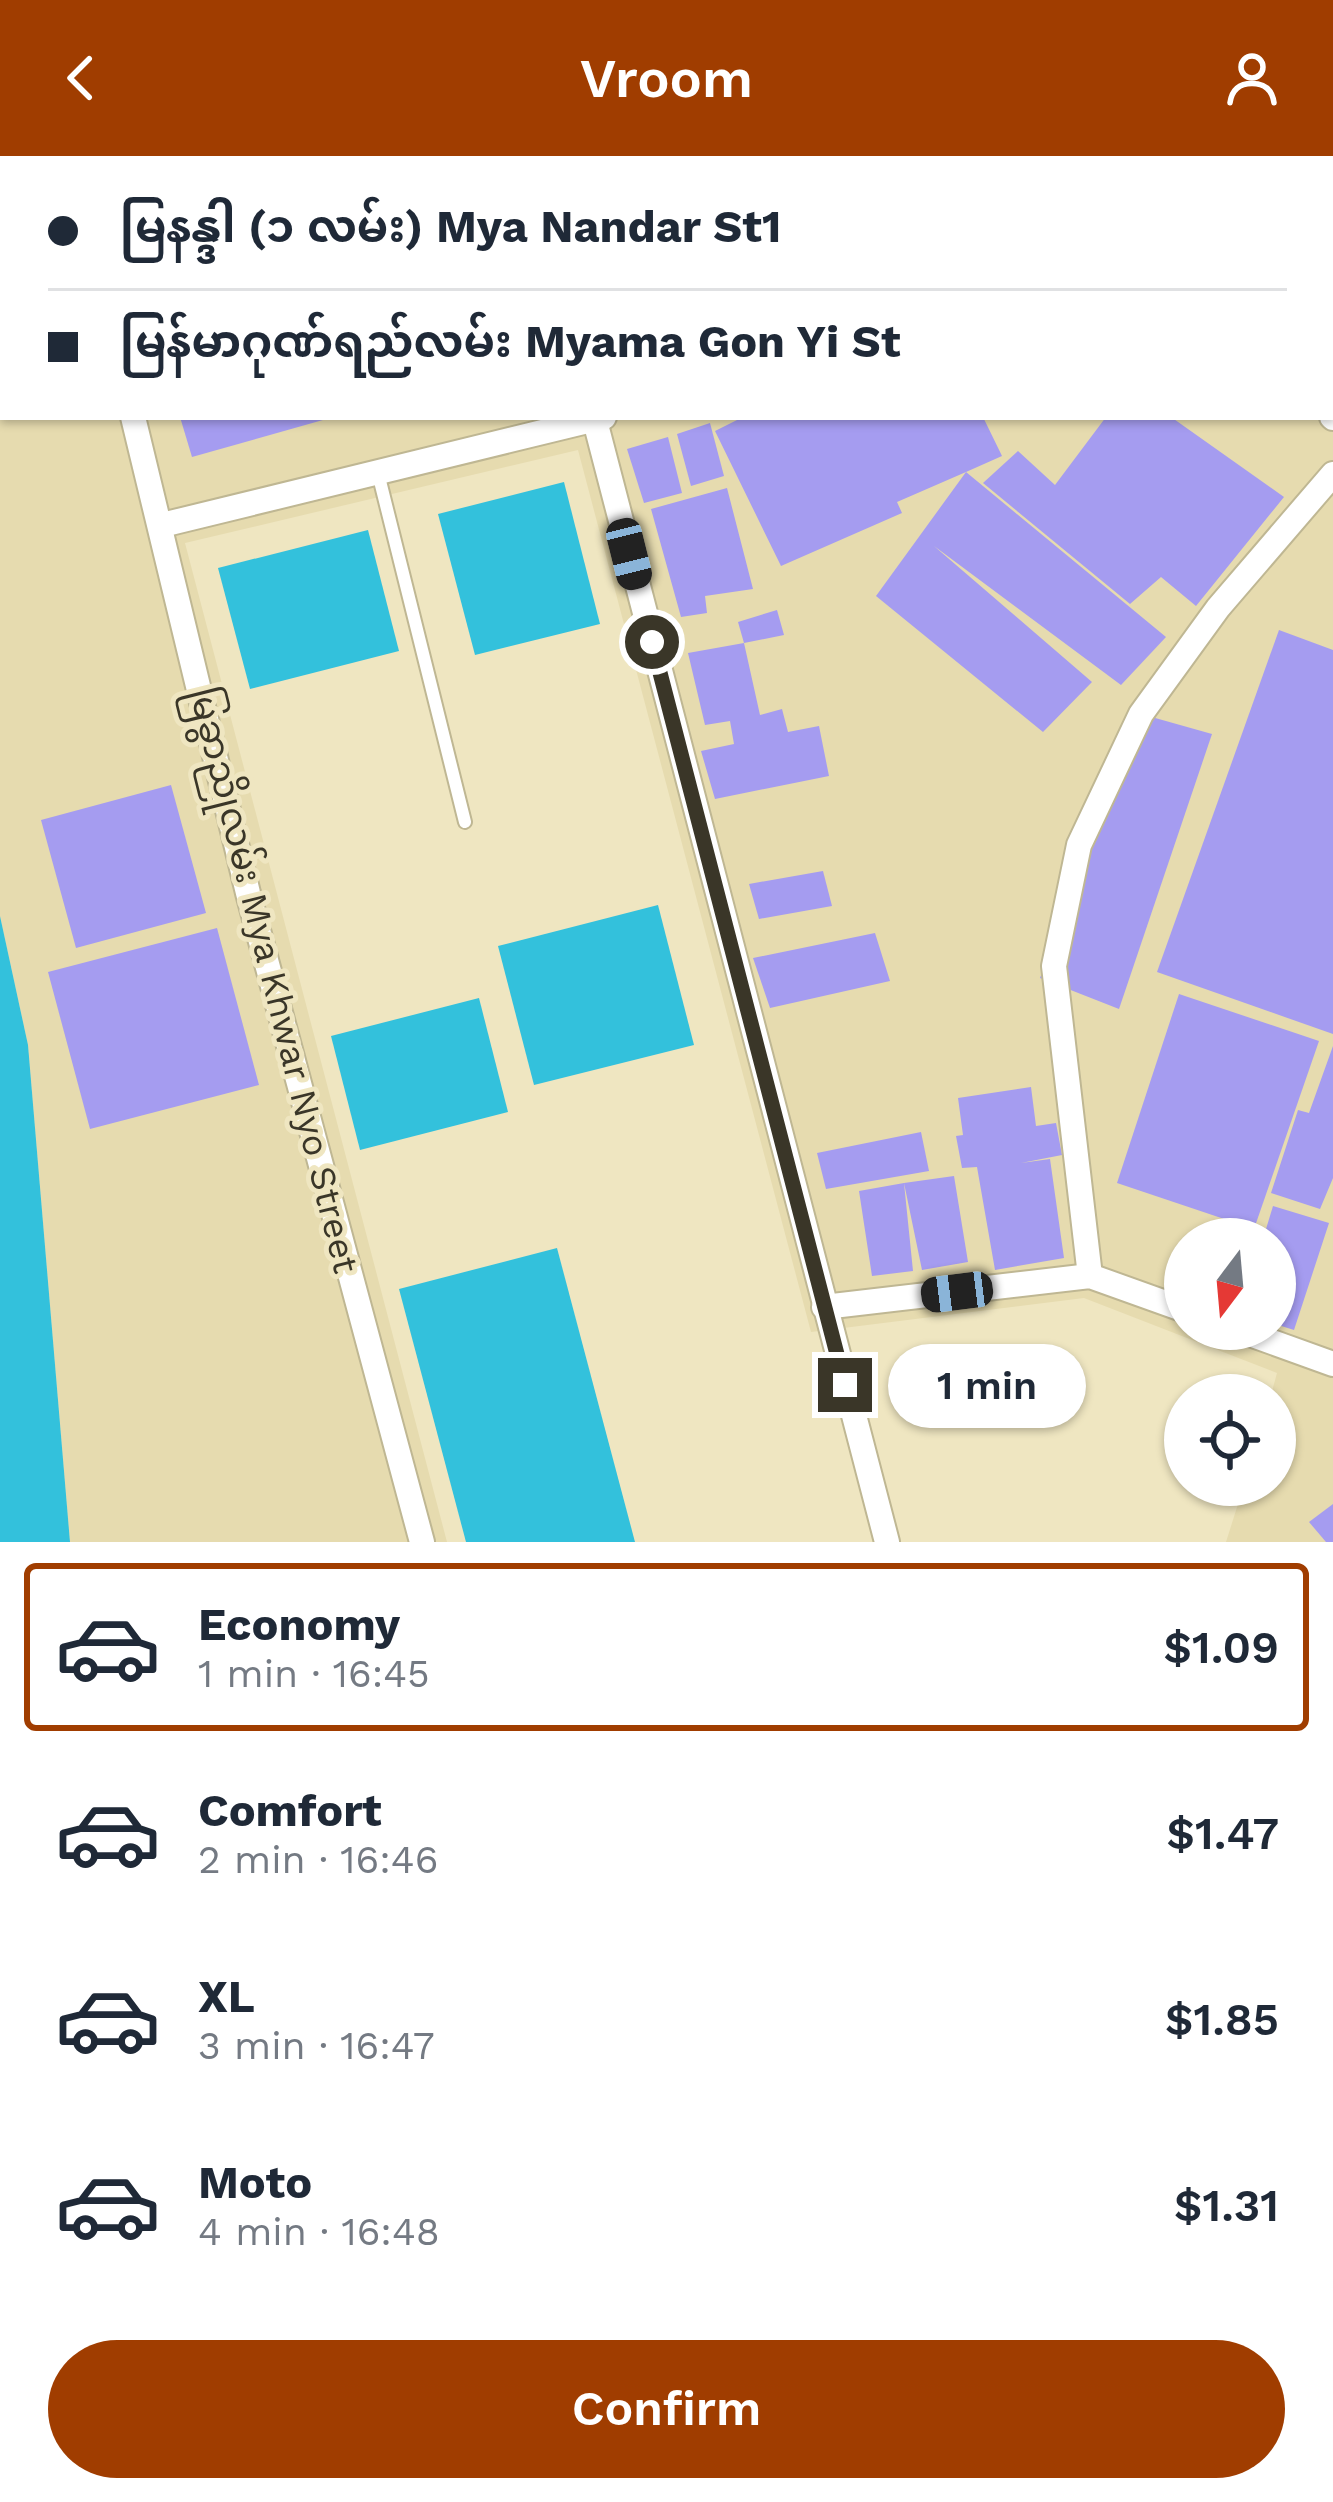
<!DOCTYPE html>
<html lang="en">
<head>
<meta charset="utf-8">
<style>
  :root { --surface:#fff; --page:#f2f2f3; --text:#1f2937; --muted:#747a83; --line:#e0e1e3; --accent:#a03d00 }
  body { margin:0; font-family:"Work Sans","Noto Sans Myanmar",sans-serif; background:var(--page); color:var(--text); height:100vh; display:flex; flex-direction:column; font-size:45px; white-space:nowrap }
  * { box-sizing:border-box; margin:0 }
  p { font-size:39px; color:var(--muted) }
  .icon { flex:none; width:66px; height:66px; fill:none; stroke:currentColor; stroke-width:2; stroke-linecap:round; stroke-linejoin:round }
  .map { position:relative; height:1386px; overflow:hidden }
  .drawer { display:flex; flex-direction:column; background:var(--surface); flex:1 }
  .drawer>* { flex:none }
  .top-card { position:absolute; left:0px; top:0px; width:1335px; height:264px; box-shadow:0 3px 9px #0004; display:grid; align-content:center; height:264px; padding:0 48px; background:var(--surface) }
  .needle { width:78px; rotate:196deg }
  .tools { position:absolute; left:1164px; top:1062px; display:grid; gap:24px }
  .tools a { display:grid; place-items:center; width:132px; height:132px; border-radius:50%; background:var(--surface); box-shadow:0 3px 9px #0004; font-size:60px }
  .end { position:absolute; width:54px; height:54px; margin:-27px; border:15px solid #3a3628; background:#fff; box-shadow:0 0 0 6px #fff }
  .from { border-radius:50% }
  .bubble { position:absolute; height:84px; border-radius:42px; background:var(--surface); box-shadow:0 3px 9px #0004; font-size:39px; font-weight:600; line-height:84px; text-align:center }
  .car { position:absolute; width:36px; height:72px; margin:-36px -18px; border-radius:15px; box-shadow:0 0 9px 3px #0007; background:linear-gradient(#222 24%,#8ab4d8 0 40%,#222 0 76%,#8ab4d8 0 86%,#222 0) }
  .top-card b { display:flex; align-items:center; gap:42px; height:114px; font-size:45px }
  .top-card b+b { border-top:3px solid var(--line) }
  .top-card i { width:30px; height:30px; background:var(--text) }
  ul { padding:21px 0 0; list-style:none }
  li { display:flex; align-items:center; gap:36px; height:168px; margin:0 24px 18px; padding:0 24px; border:6px solid transparent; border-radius:12px }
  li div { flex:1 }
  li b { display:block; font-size:45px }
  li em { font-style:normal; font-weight:600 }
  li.selected { border-color:var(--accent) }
  li>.icon { width:108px; height:108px; stroke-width:1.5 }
  .action { display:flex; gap:24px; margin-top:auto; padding:24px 48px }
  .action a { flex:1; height:138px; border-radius:72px; background:var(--accent); color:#fff; font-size:48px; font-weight:600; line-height:138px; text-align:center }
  header { display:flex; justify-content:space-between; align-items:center; height:156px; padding:0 48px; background:var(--accent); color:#fff; font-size:54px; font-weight:600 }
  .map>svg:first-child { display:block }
</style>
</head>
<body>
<header><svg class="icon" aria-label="back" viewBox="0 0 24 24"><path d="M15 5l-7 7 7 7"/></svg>Vroom<svg class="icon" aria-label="person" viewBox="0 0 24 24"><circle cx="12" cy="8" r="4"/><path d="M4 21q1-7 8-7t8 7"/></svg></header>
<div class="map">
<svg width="1333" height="1386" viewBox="0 0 1333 1386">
  <rect width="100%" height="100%" fill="#efe6c1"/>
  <path fill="#e6dbaf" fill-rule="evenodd" d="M0 0H1333V1386H1226L1244 1329H1275V1239H1271L1277 1217 1084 1142 811 1176 578 294 185 387 447 1386H70L28 889 0 760ZM3 3H1332V261H3ZM1185 1083H1275V1173H1185Z"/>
  <g fill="#33c1dc">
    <polygon points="564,326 600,468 475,499 438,358"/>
    <polygon points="368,374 399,495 250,533 218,412"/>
    <polygon points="658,749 694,889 534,929 498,790"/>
    <polygon points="0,760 28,889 70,1386 0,1386"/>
    <polygon points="479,842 508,956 360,994 331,880"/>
    <polygon points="557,1092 635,1386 466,1386 399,1133"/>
  </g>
  <g fill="#a59cf0">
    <polygon points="180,261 330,261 330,262 192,301"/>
    <polygon points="743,261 983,261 1002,300 966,316 1166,481 1121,529 934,390 1092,526 1043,576 876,440 966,316 897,346 902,357 781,410 715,275"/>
    <polygon points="1106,261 1171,261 1284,341 1196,450 1161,421 1130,448 983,327 1018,295 1055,329"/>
    <polygon points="710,267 724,320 691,330 677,278"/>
    <polygon points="668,281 682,337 644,347 627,293"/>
    <polygon points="727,332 753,433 705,440 707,457 681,461 651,353"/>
    <polygon points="777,454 784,479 744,487 738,466"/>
    <polygon points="1279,474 1333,494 1333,878 1157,816"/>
    <polygon points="744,487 760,559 782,553 788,576 819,570 829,620 715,643 701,595 734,588 730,565 705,569 688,497"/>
    <polygon points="1141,558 1212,578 1119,853 1040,822"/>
    <polygon points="171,629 206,757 76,792 41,664"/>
    <polygon points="823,715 832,750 759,763 749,728"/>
    <polygon points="217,772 259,929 90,973 48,816"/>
    <polygon points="875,777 890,825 770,852 753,802"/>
    <polygon points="1179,838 1319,885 1254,1073 1117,1027"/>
    <polygon points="1333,890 1333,1022 1320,1053 1271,1037 1298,954 1309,957"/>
    <polygon points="1031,931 1036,970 1056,967 1062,999 1021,1007 1050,1003 1064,1102 995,1114 977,1011 962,1012 956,980 963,979 958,942"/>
    <polygon points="921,976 929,1015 826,1033 817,997"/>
    <polygon points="954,1020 968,1106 922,1114 904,1027 913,1115 872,1120 859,1035 904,1027"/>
    <polygon points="1273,1050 1329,1067 1294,1174 1275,1168 1275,1083 1263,1083"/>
    <polygon points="1333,1348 1333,1386 1326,1386 1309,1366"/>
  </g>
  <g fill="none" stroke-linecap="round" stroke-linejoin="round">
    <g stroke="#bfb793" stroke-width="16">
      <polyline id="service" points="378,317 465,666"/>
    </g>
    <g stroke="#bfb793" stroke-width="28">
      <g id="minor">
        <polyline points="62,0 63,3"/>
        <polyline points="570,3 572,0"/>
        <polyline points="1049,3 1051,0"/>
        <polyline points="133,261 248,737 422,1386"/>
        <polyline points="594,261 887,1386"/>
        <polyline points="1332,261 1333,262"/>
        <polyline points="162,369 604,261"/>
        <polyline points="1090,1120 1054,810 1079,689 1141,558 1218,452 1333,318"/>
        <polyline points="824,1151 1090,1120 1185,1154"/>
        <polyline points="1236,1173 1333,1208"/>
      </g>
    </g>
    <use href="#service" stroke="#fff" stroke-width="12"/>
    <use href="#minor" stroke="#fff" stroke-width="24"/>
  </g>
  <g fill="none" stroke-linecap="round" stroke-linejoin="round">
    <polyline stroke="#3a3628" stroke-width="15" points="652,486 845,1229"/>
  </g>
  <g text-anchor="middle" stroke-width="10" stroke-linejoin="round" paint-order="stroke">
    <g font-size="36" fill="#3a3628" stroke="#efe6c1">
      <text transform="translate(275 824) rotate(76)" y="13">မြခွာညိုလမ်း Mya Khwar Nyo Street</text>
    </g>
  </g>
</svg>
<div class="tools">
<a><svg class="needle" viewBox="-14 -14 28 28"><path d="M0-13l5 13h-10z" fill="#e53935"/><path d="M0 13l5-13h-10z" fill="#747a83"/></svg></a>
<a><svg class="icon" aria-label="locate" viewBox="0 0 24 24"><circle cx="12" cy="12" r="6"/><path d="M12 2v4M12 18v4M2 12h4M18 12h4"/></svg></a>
</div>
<i class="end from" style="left:652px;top:486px"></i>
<i class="end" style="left:845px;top:1229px"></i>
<div class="bubble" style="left:888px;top:1188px;width:198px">1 min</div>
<i class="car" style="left:629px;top:398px;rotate:166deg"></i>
<i class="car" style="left:957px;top:1136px;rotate:263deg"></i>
<div class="top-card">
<b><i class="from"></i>မြနန္ဒါ (၁ လမ်း) Mya Nandar St1</b>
<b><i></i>မြန်မာဂုဏ်ရည်လမ်း Myama Gon Yi St</b>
</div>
</div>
<section class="drawer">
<ul>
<li class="selected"><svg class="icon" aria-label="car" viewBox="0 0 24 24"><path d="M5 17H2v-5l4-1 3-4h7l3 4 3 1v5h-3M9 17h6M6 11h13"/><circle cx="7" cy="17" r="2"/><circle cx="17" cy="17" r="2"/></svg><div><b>Economy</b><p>1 min · 16:45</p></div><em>$1.09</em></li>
<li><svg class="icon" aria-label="car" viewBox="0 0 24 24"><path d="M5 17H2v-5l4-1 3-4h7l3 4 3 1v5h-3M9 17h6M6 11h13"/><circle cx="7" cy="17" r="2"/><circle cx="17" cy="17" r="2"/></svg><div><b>Comfort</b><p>2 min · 16:46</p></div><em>$1.47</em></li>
<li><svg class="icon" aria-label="car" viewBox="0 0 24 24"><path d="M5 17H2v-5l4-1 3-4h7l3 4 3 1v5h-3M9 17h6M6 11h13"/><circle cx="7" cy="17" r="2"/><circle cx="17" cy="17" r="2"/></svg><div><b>XL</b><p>3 min · 16:47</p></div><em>$1.85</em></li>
<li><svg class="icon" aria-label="car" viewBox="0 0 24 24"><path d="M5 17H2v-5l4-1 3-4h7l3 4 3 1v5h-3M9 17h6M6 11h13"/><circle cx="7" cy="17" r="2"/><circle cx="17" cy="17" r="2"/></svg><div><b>Moto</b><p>4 min · 16:48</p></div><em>$1.31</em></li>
</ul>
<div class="action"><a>Confirm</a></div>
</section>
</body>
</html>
